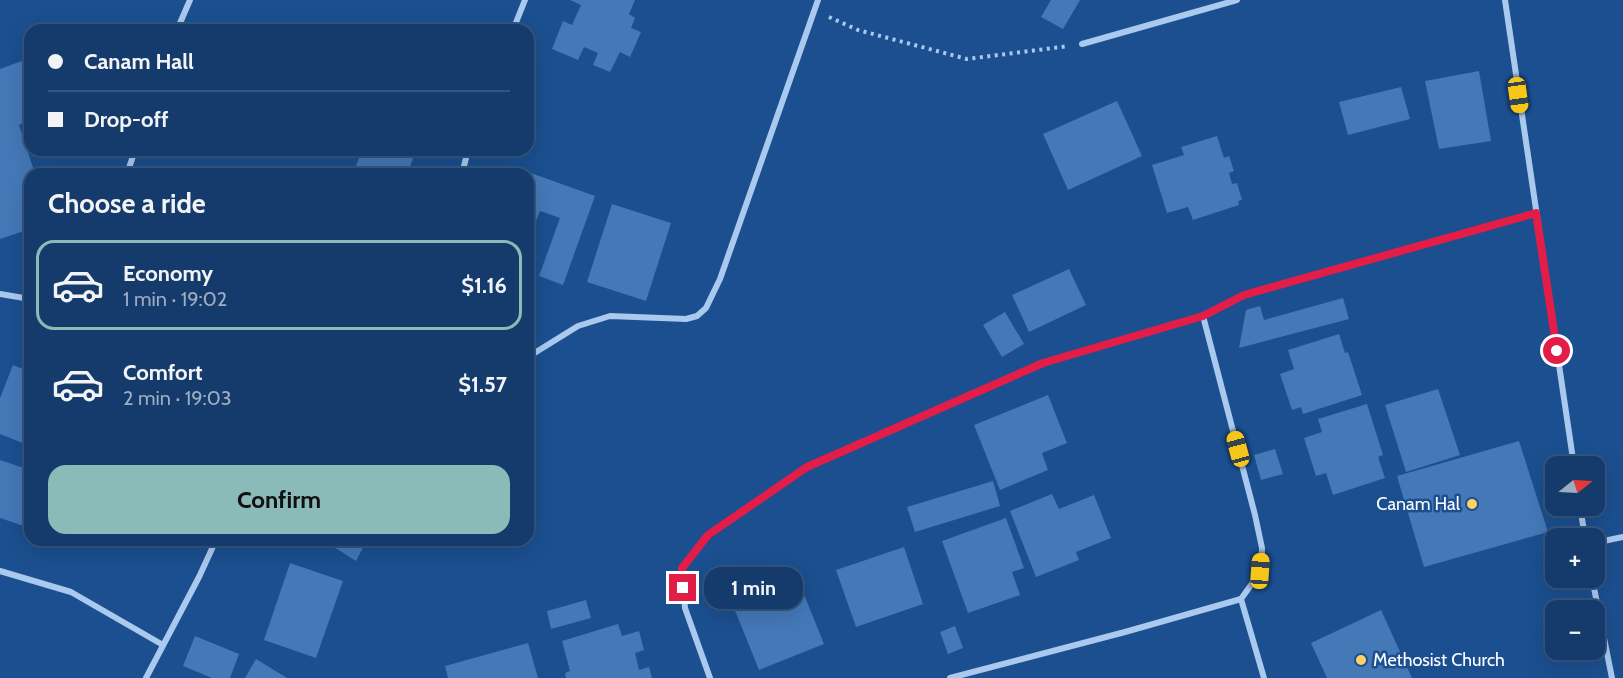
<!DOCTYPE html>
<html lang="en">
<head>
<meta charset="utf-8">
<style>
  :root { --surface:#143b6b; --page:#214673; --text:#f1f3f6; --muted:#9dadc1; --line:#33557e; --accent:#8bbbb9 }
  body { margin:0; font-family:Cabin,sans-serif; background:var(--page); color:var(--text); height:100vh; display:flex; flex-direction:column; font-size:22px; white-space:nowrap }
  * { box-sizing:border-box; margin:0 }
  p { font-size:20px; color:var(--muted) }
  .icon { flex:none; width:33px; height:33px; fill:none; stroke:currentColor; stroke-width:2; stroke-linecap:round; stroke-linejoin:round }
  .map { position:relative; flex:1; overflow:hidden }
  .drawer { position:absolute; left:24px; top:168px; width:510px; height:378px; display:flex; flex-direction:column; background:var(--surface); border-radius:18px; box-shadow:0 6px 24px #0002,0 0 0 2px var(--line) }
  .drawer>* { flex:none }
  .top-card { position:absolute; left:24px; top:24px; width:510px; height:132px; border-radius:18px; box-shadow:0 6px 24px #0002,0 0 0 2px var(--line); display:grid; align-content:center; height:132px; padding:0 24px; background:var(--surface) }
  .needle { width:39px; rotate:72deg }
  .buttons { position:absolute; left:1545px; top:456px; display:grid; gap:12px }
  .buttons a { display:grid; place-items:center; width:60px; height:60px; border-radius:12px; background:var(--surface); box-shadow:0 6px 24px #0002,0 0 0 2px var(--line); font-size:30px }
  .end { position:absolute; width:27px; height:27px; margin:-14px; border:8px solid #e11d48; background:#fff; box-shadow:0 0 0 3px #fff }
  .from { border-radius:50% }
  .bubble { position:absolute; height:42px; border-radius:18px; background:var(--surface); box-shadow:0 6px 24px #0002,0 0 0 2px var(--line); font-size:20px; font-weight:700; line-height:42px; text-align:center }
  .car { position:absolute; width:18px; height:36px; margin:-18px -9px; border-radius:8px; box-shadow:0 0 4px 2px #0007; background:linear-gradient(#f5c518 24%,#345 0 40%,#f5c518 0 76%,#345 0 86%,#f5c518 0) }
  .top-card b { display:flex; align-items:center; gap:21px; height:57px; font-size:22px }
  .top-card b+b { border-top:2px solid var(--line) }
  .top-card i { width:15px; height:15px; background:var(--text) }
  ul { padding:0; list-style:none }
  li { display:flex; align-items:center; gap:18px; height:90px; margin:0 12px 9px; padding:0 12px; border:3px solid transparent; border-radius:18px }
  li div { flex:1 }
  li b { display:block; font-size:22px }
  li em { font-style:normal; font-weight:700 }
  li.active { border-color:var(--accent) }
  li>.icon { width:54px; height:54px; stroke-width:1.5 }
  h2 { padding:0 24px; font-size:27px; line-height:72px }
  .action { display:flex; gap:12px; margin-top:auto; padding:12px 24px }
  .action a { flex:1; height:69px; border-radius:18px; background:var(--accent); color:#111; font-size:24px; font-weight:700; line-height:69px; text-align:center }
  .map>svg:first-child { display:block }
</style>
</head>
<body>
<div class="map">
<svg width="1623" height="678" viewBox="0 0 1623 678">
  <rect width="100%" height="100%" fill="#1b4f8f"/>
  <g fill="#4478b7">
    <polygon points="570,0 635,0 629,14 635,18 631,28 641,32 630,57 620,52 610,72 593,65 598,53 584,47 578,60 552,49 563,21 572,25 581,5"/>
    <polygon points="1051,0 1080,0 1063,29 1041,17"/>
    <polygon points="30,58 30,120 19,125 35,174 30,174 30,229 0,239 0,69"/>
    <polygon points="1479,71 1491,141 1439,149 1425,81"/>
    <polygon points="1401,87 1410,119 1348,135 1339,102"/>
    <polygon points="1117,101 1142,156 1068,190 1043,134"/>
    <polygon points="1217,136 1224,158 1229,156 1234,171 1229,173 1232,184 1237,183 1242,200 1238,201 1239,205 1193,220 1188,207 1167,213 1152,165 1184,155 1181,147"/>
    <polygon points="362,150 413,150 416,151 407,174 353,174"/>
    <polygon points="528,172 595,196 563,285 539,276 560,218 540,211 528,240"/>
    <polygon points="612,204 671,223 646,301 587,282"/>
    <polygon points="1069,269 1086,305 1029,332 1012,295"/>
    <polygon points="1343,298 1349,319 1239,348 1246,310 1260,306 1264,320"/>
    <polygon points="1005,312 1024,344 1002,357 983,325"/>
    <polygon points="1339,334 1345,353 1348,352 1362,395 1303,414 1301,407 1292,410 1280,374 1294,369 1288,350"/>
    <polygon points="13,365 30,372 30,446 0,434 0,398"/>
    <polygon points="1438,389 1460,455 1406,472 1385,405"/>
    <polygon points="1048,395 1067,443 1042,453 1048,470 1000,490 974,425"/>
    <polygon points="1367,404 1383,455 1378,457 1385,478 1333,495 1326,473 1316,476 1304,438 1322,432 1318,419"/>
    <polygon points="1519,441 1548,532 1424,567 1397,476"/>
    <polygon points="1275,449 1283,474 1261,480 1254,455"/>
    <polygon points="0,460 30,470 30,528 0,518"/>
    <polygon points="993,481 1000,506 915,532 907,507"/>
    <polygon points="1052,494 1059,509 1094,495 1111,538 1076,552 1079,560 1036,577 1010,511"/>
    <polygon points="1006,518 1024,568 1012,572 1020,595 968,613 942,541"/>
    <polygon points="323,540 367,540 356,561"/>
    <polygon points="904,547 923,604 856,627 836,570"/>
    <polygon points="290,563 343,581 316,658 264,640"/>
    <polygon points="799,582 824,644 759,670 734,608"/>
    <polygon points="586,600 591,618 551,629 547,611"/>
    <polygon points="1381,610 1412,678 1327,678 1311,643"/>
    <polygon points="618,624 622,636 639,631 644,650 635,653 639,670 649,667 652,678 566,678 565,673 570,671 562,641"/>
    <polygon points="955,626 963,648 948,654 940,632"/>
    <polygon points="195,636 239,654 230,678 212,678 183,666"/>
    <polygon points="528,643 538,678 448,678 445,666"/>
    <polygon points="256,659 287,678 245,678"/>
  </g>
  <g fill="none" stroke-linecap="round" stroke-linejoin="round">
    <polyline stroke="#a9c9ee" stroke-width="4" stroke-dasharray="3 4.5" stroke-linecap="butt" points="829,17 858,30 967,59 1069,46"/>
    <g stroke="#a9c9ee" stroke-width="6">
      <polyline points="1505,0 1574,466"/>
      <polyline points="177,30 190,0"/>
      <polyline points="513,30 525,0"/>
      <polyline points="1082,44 1237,0"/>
      <polyline points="127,174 135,150"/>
      <polyline points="462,174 468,150"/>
      <polyline points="0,294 30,299"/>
      <polyline points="1203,316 1255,515 1262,548 1261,571 1241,599 1264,678"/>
      <polyline points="528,357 578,326 610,316 686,319 697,316 706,308 720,279 818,0"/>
      <polyline points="1580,506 1585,538"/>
      <polyline points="1594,543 1623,537"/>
      <polyline points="0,571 71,592 163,645"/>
      <polyline points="1592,578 1612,678"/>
      <polyline points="146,678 199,577 216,540"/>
      <polyline points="710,678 685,608 682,568 708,535 807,467 1043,363 1203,316 1244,295 1536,213"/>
      <polyline points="950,678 1125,632 1241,599"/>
    </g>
  </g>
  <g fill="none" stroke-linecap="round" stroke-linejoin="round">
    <polyline stroke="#e11d48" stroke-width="8" points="683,588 682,568 708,535 807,467 1043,363 1203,316 1244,295 1536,213 1557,351"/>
  </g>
  <g fill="#ffd166" stroke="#1b4f8f" stroke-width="2">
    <circle cx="1472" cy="504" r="6"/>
    <circle cx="1361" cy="660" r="6"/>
  </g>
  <g text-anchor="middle" stroke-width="5" stroke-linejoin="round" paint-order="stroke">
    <g font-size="18" fill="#fff" stroke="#1b4f8f" text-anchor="end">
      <text x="1460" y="510">Canam Hal</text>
      <text x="1373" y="666" text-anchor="start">Methosist Church</text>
    </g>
  </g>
</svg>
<div class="buttons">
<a><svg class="needle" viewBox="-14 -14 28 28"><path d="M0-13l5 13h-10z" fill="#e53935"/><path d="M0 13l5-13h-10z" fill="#9dadc1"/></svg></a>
<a>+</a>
<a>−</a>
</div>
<i class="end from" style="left:1557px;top:351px"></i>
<i class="end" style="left:683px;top:588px"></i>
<div class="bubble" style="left:704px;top:567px;width:99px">1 min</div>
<i class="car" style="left:1518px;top:95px;rotate:172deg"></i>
<i class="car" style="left:1238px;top:449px;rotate:345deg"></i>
<i class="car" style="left:1260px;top:571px;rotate:4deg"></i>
<div class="top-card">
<b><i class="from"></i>Canam Hall</b>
<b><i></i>Drop-off</b>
</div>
<section class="drawer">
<h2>Choose a ride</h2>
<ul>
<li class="active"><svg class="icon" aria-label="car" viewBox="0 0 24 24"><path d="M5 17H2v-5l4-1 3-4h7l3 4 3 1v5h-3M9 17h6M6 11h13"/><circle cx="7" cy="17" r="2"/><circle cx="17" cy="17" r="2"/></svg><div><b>Economy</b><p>1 min · 19:02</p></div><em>$1.16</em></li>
<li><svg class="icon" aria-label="car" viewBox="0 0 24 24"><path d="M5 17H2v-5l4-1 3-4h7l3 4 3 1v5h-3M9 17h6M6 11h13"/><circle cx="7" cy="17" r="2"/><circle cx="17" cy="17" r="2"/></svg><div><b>Comfort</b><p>2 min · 19:03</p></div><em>$1.57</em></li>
</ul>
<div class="action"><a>Confirm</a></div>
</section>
</div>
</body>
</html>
